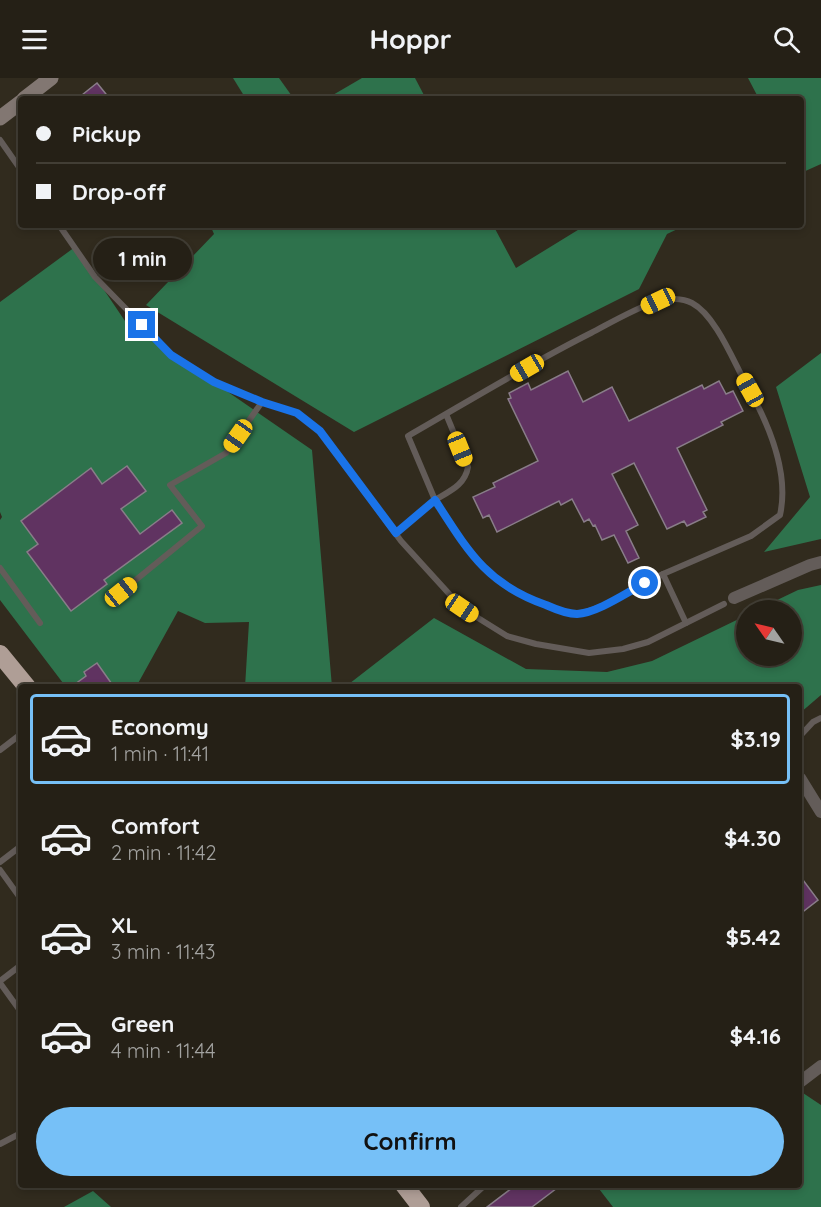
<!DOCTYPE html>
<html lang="en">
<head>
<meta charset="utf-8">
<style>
  :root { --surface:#252016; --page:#312d23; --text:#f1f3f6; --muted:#a3a3a1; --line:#423e35; --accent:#76c0f7 }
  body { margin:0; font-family:Quicksand,sans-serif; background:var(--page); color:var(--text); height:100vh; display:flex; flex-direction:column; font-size:22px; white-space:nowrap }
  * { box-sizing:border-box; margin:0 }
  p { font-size:20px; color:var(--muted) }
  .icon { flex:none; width:33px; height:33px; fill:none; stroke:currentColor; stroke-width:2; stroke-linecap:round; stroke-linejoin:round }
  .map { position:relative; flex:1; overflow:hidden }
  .drawer { position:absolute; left:18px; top:606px; width:784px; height:504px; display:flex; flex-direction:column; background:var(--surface); border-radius:6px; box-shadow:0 3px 9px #0003,0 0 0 2px var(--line) }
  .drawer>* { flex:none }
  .banner { position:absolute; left:18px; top:18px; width:786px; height:132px; border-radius:6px; box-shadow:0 3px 9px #0003,0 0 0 2px var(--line); display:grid; align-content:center; height:132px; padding:0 18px; background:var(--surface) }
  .needle { width:39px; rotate:304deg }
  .fabs { position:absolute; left:736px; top:522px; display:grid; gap:12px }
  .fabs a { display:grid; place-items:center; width:66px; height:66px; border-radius:50%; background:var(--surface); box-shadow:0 3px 9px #0003,0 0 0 2px var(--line); font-size:30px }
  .end { position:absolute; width:27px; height:27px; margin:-14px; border:8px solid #1a73e8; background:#fff; box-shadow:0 0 0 3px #fff }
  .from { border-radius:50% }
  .bubble { position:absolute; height:42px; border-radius:21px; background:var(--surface); box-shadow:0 3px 9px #0003,0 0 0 2px var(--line); font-size:20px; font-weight:800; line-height:42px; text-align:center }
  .car { position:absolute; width:18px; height:36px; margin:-18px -9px; border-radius:8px; box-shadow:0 0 4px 2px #0007; background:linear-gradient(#f5c518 24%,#345 0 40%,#f5c518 0 76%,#345 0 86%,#f5c518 0) }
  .banner b { display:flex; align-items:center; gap:21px; height:57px; font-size:22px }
  .banner b+b { border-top:2px solid var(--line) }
  .banner i { width:15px; height:15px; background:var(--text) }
  ul { padding:10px 0 0; list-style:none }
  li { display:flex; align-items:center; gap:18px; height:90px; margin:0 12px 9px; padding:0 6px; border:3px solid transparent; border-radius:6px }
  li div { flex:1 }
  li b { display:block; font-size:22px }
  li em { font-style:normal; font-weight:800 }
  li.selected { border-color:var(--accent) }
  li>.icon { width:54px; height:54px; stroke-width:1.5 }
  .action { display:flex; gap:12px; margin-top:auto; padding:12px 18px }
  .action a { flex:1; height:69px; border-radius:36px; background:var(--accent); color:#111; font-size:24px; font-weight:800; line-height:69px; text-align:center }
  header { display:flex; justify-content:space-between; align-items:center; height:78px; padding:0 18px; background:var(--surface); font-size:27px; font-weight:800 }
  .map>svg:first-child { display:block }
</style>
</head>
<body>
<header><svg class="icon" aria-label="menu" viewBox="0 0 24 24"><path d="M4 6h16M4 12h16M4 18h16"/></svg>Hoppr<svg class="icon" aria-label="search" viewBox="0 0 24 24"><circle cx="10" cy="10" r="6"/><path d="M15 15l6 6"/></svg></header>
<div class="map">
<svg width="821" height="1129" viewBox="0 0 821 1129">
  <rect width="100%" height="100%" fill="#312b1e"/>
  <g fill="#2e724c">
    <polygon points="233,0 279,0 294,21 246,21"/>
    <polygon points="362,0 415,0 426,21 326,21"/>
    <polygon points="748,0 821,0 821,86 801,95 801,21 759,21"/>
    <polygon points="210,147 493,147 516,190 586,147 686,147 667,156 639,211 354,354 146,227 214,156"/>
    <polygon points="75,169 125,243 312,372 332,609 245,609 249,544 205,545 178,533 136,609 66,609 0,522 0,442 2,439 0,434 0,224"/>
    <polygon points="821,275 821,461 764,474 810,419 776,309"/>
    <polygon points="821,507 821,617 800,635 800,609 345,609 434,540 526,591 607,594 652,583 747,537 747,578 792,578 792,532 756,532 798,512"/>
    <polygon points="800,1013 821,1027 821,1129 613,1129 596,1107 800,1107"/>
    <polygon points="93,1113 111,1129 64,1129"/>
  </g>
  <g fill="#603361" stroke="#897d89" stroke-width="1.5">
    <polygon points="97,5 110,21 77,21"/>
    <polygon points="568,293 583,324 612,309 629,343 702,307 704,311 719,303 726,316 733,313 743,333 721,344 723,347 677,370 707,432 703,434 706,439 687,448 684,443 667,451 634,385 612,396 638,447 626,453 639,480 628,485 614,457 602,462 595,447 593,448 589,441 584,444 572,421 561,427 559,423 497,454 489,437 483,440 473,419 495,409 493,405 538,383 508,321 511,320 509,315 528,305 531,312"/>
    <polygon points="127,388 146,413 121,431 140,456 172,432 182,445 104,502 107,506 71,533 27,474 38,466 21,443 91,390 102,406"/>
    <polygon points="97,585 114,609 71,609 86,598 84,594"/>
    <polygon points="800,798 818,822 800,836"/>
    <polygon points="516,1107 561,1107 532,1129 487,1129"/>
  </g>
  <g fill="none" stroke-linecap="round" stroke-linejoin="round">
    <g stroke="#635c59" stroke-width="6">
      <polyline points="0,62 21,92"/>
      <polyline points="59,147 95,199 171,277 214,304 262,324 297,335 320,353 401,463 462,530 507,558 536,566 589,575 623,571 648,564 724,526"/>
      <path d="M446 336 468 389C465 407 450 413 435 422L408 358C469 323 529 286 591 255 612 244 634 231 657 223 668 220 682 220 692 225 715 237 733 282 745 304 767 342 790 393 780 437L751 458 663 496"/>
      <path d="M396 455 435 422C467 471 487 506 545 527 555 530 569 537 580 535 605 531 639 508 663 496L686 545"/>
      <polyline points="0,490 40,545"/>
      <polyline points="121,514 202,448 170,407 226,375 262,324"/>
      <polyline points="800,658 813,644 821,640"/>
      <polyline points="0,672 21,656"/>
      <polyline points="0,784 21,768"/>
      <polyline points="0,792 21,821"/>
      <polyline points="0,903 21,887"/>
      <polyline points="0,905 21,934"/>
      <polyline points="0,1066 21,1055"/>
      <polyline points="461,1129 485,1107"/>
    </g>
    <g stroke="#635c59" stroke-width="12">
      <polyline points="734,520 810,487 821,484"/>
      <polyline points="800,700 821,734"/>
      <polyline points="800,1004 821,988"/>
    </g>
    <g stroke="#827772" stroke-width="15">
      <polyline points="24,21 51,0"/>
      <polyline points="0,40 21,24"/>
    </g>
    <g stroke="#af9e96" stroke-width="18">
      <polyline points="0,576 27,609"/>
      <polyline points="404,1107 421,1129"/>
    </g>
  </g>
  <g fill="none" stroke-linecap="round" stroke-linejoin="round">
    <path stroke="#1a73e8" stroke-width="8" d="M142 247 171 277 214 304 262 324 297 335 320 353 396 455 435 422C468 473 486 506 546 527 555 531 568 536 577 536 597 535 626 515 645 505"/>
  </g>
</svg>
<div class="fabs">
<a><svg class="needle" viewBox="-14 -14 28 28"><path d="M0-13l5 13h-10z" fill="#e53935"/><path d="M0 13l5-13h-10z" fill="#a3a3a1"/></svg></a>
</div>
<i class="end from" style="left:645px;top:505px"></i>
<i class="end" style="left:142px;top:247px"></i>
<div class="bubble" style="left:93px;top:160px;width:99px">1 min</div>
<i class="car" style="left:658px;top:223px;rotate:245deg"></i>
<i class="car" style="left:527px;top:290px;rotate:240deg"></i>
<i class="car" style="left:750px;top:312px;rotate:331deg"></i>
<i class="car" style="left:238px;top:358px;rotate:215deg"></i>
<i class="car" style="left:460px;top:371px;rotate:158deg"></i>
<i class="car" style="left:121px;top:514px;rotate:51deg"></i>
<i class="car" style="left:462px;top:530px;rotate:124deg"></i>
<div class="banner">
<b><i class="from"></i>Pickup</b>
<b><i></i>Drop-off</b>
</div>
<section class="drawer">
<ul>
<li class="selected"><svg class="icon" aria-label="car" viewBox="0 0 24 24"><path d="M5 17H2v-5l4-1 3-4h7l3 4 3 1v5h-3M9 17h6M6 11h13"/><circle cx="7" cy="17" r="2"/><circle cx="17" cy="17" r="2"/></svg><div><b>Economy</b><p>1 min · 11:41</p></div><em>$3.19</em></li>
<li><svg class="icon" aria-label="car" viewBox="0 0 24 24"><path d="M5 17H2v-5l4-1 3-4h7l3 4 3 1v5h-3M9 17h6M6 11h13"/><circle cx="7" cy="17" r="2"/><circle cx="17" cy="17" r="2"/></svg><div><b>Comfort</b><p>2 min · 11:42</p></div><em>$4.30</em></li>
<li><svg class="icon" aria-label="car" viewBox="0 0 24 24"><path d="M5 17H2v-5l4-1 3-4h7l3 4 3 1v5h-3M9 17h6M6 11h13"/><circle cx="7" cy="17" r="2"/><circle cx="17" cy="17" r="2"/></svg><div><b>XL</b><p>3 min · 11:43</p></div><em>$5.42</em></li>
<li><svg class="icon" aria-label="car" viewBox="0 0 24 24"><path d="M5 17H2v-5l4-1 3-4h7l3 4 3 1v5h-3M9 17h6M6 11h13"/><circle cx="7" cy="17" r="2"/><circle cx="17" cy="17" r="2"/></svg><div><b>Green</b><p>4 min · 11:44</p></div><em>$4.16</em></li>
</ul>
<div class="action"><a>Confirm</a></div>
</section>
</div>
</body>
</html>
